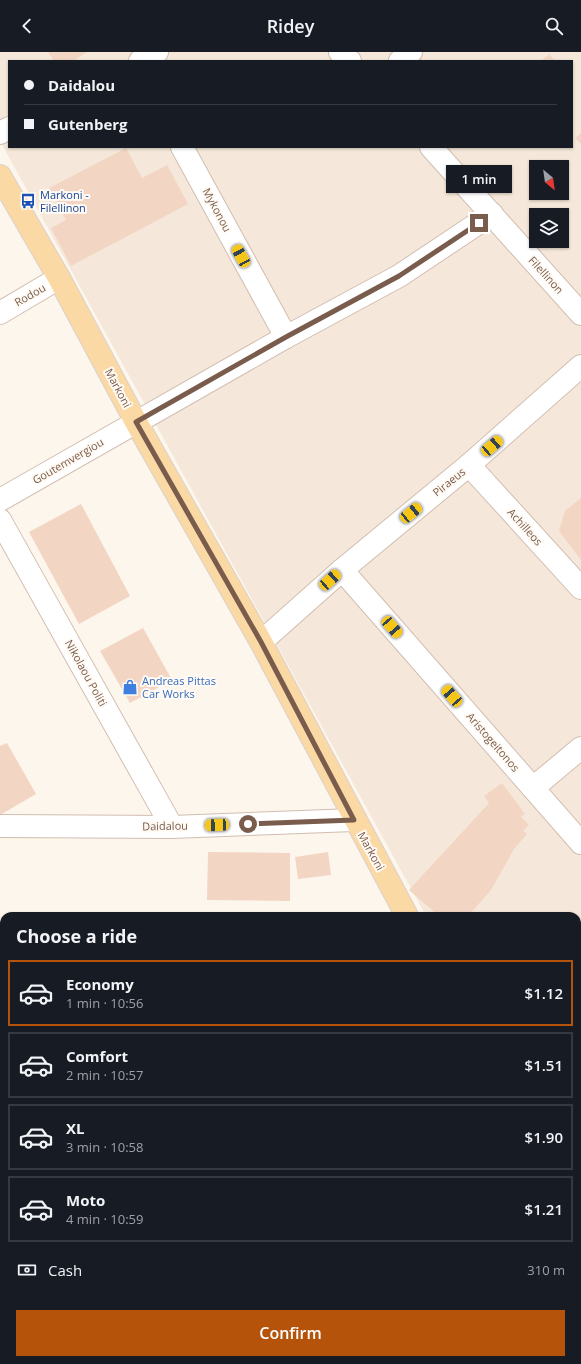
<!DOCTYPE html>
<html lang="en">
<head>
<meta charset="utf-8">
<style>
  :root { --surface:#171b24; --page:#242831; --text:#f1f3f6; --muted:#9ea1a6; --line:#363941; --accent:#b45309 }
  body { margin:0; font-family:"Open Sans",sans-serif; background:var(--page); color:var(--text); height:100vh; display:flex; flex-direction:column; font-size:15px; white-space:nowrap }
  * { box-sizing:border-box; margin:0 }
  p { font-size:13px; color:var(--muted) }
  .icon { flex:none; width:22px; height:22px; fill:none; stroke:currentColor; stroke-width:2; stroke-linecap:round; stroke-linejoin:round }
  .map { position:relative; flex:1; overflow:hidden }
  .drawer { position:absolute; left:0px; top:860px; width:581px; height:452px; display:flex; flex-direction:column; background:var(--surface); border-radius:12px 12px 0 0; box-shadow:0 1px 3px #0004 }
  .drawer>* { flex:none }
  .banner { position:absolute; left:8px; top:8px; width:565px; height:88px; border-radius:0px; box-shadow:0 1px 3px #0004; display:grid; align-content:center; height:88px; padding:0 16px; background:var(--surface) }
  .needle { width:26px; rotate:151deg }
  .fabs { position:absolute; left:529px; top:108px; display:grid; gap:8px }
  .fabs a { display:grid; place-items:center; width:40px; height:40px; border-radius:0px; background:var(--surface); box-shadow:0 1px 3px #0004; font-size:20px }
  .end { position:absolute; width:18px; height:18px; margin:-9px; border:5px solid #7a5c4d; background:#fff; box-shadow:0 0 0 2px #fff }
  .from { border-radius:50% }
  .bubble { position:absolute; height:28px; border-radius:0px; background:var(--surface); box-shadow:0 1px 3px #0004; font-size:13px; font-weight:600; line-height:28px; text-align:center }
  .car { position:absolute; width:12px; height:24px; margin:-12px -6px; border-radius:5px; box-shadow:0 0 3px 1px #0007; background:linear-gradient(#f5c518 24%,#345 0 40%,#f5c518 0 76%,#345 0 86%,#f5c518 0) }
  .banner b { display:flex; align-items:center; gap:14px; height:38px; font-size:15px }
  .banner b+b { border-top:1px solid var(--line) }
  .banner i { width:10px; height:10px; background:var(--text) }
  ul { padding:0; list-style:none }
  li { display:flex; align-items:center; gap:12px; height:66px; margin:0 8px 6px; padding:0 8px; border:2px solid var(--line); border-radius:0px }
  li div { flex:1 }
  li b { display:block; font-size:15px }
  li em { font-style:normal; font-weight:600 }
  li.selected { border-color:var(--accent) }
  li>.icon { width:36px; height:36px; stroke-width:1.5 }
  h2 { padding:0 16px; font-size:18px; line-height:48px }
  .pay { display:flex; align-items:center; gap:10px; height:44px; padding:0 16px; font-size:15px }
  .pay p { margin-inline-start:auto }
  .primary-button { display:flex; gap:8px; margin-top:auto; padding:8px 16px }
  .primary-button a { flex:1; height:46px; border-radius:0px; background:var(--accent); color:#fff; font-size:16px; font-weight:600; line-height:46px; text-align:center }
  header { display:flex; justify-content:space-between; align-items:center; height:52px; padding:0 16px; background:var(--surface); font-size:18px; font-weight:600 }
  .map>svg:first-child { display:block }
</style>
</head>
<body>
<header><svg class="icon" aria-label="back" viewBox="0 0 24 24"><path d="M15 5l-7 7 7 7"/></svg>Ridey<svg class="icon" aria-label="search" viewBox="0 0 24 24"><circle cx="10" cy="10" r="6"/><path d="M15 15l6 6"/></svg></header>
<div class="map">
<svg width="581" height="1312" viewBox="0 0 581 1312">
  <rect width="100%" height="100%" fill="#fdf6ec"/>
  <g fill="#f5e8da" fill-rule="evenodd">
    <path d="M0 0H581V1015L577 1013V864H426L0 89ZM9 9H572V95H9ZM536 115H562V141H536ZM536 163H562V189H536Z"/>
    <polygon points="0,1054 4,1057 4,1089 0,1096"/>
    <polygon points="4,1159 4,1308 12,1308 10,1312 0,1312 0,1166"/>
    <polygon points="124,1308 310,1308 308,1312 122,1312"/>
    <polygon points="340,1308 415,1308 421,1312 338,1312"/>
  </g>
  <g fill="#d8ecc9">
    <polygon points="0,934 4,935 4,1008 0,1007"/>
    <polygon points="577,1253 581,1253 581,1284 577,1282"/>
  </g>
  <g fill="#f3d5c3">
    <polygon points="48,0 87,0 73,9 54,9"/>
    <polygon points="549,2 555,9 541,9"/>
    <polygon points="581,81 581,92 575,86"/>
    <polygon points="126,96 142,126 167,113 188,152 71,214 51,176 66,168 49,136"/>
    <polygon points="581,446 581,508 559,479 565,459"/>
    <polygon points="81,452 130,544 79,572 29,480"/>
    <polygon points="143,576 172,628 130,651 100,599"/>
    <polygon points="7,691 36,742 0,763 0,694"/>
    <polygon points="502,731 525,762 521,765 529,773 523,779 527,782 514,797 491,838 468,864 439,864 409,838 489,751 484,744"/>
    <polygon points="208,800 290,801 290,849 207,848"/>
    <polygon points="328,800 331,823 298,827 295,805"/>
    <polygon points="581,1134 581,1155 577,1150 577,1137"/>
    <polygon points="577,1157 581,1161 581,1173 577,1177"/>
    <polygon points="4,1168 4,1185 0,1183 0,1176"/>
    <polygon points="0,1206 4,1208 4,1260 0,1258"/>
    <polygon points="0,1273 4,1274 0,1283"/>
    <polygon points="577,1286 581,1289 581,1312 528,1312 531,1308 577,1308"/>
    <polygon points="24,1308 52,1308 59,1312 22,1312"/>
    <polygon points="172,1308 206,1308 204,1312 179,1312"/>
    <polygon points="233,1308 258,1308 265,1312 231,1312"/>
  </g>
  <g fill="none" stroke-linecap="round" stroke-linejoin="round">
    <g stroke="#d1beb0" stroke-width="24">
      <g id="minor">
        <polyline points="340,0 350,9"/>
        <polyline points="140,9 157,0"/>
        <polyline points="400,9 411,0"/>
        <polyline points="0,81 9,76"/>
        <polyline points="182,95 286,285"/>
        <polyline points="431,95 581,262"/>
        <polyline points="0,261 59,226"/>
        <polyline points="469,413 581,536"/>
        <polyline points="0,448 286,285 399,224 492,162"/>
        <polyline points="0,468 172,775"/>
        <polyline points="342,518 581,791"/>
        <polyline points="261,590 342,518 469,413 581,314"/>
        <polyline points="533,736 581,696"/>
        <polyline points="0,774 172,775 354,768"/>
        <polyline points="0,925 4,927"/>
        <polyline points="0,1030 4,1032"/>
        <polyline points="577,1115 581,1112"/>
        <polyline points="0,1135 4,1128"/>
        <polyline points="577,1234 581,1235"/>
        <polyline points="439,1308 445,1312"/>
        <polyline points="110,1312 112,1308"/>
        <polyline points="325,1312 327,1308"/>
      </g>
    </g>
    <g stroke="#dad1cd" stroke-width="24">
      <g id="major">
        <polyline points="0,124 59,226 136,370 261,590 407,864"/>
        <polyline points="577,1030 581,1032"/>
      </g>
    </g>
    <g stroke="#d9b8a5" stroke-width="2.5" stroke-dasharray="1 3" stroke-linecap="butt">
      <polyline points="0,981 4,982"/>
      <polyline points="0,990 4,991"/>
      <polyline points="577,1260 581,1262"/>
      <polyline points="577,1273 581,1275"/>
      <polyline points="470,1308 476,1312"/>
    </g>
    <use href="#minor" stroke="#fff" stroke-width="22"/>
    <use href="#major" stroke="#fbd9a5" stroke-width="22"/>
  </g>
  <g fill="none" stroke-linecap="round" stroke-linejoin="round">
    <polyline stroke="#7a5c4d" stroke-width="5" points="248,772 354,768 261,590 136,370 286,285 399,224 479,171"/>
  </g>
  <defs>
    <g id="bus-bare" transform="scale(1.2)"><path d="M-5-6H5V4H4V6H2V4H-2V6H-4V4H-5ZM-3.5-4V0h7V-4ZM-3.5 1.2v1.5H-2V1.2ZM2 1.2v1.5H3.5V1.2Z" fill="#1a4fb4" stroke="#fffaf3" stroke-width="2.5" paint-order="stroke"/></g>
    <g id="shop-bare" transform="scale(1.2)"><path d="M-5-2.5h2.3a2.7 3.5 0 0 1 5.4 0H5L5.5 6h-11ZM-1.5-2.5h3a1.5 2.3 0 0 0-3 0Z" fill="#3f7fe0" stroke="#fffaf3" stroke-width="2.5" paint-order="stroke"/></g>
  </defs>
  <g fill-rule="evenodd">
    <use href="#bus-bare" x="28" y="149"/>
    <use href="#shop-bare" x="130" y="635"/>
  </g>
  <g text-anchor="middle" stroke-width="4" stroke-linejoin="round" paint-order="stroke">
    <g font-size="11" fill="#164399" stroke="#fffaf3" text-anchor="start">
      <text x="40" y="147">Markoni -<tspan x="40" dy="13">Filellinon</tspan></text>
    </g>
    <g font-size="11" fill="#7a5c4d" stroke="#fffaf3">
      <text transform="translate(217 158) rotate(62)" y="4">Mykonou</text>
      <text transform="translate(546 223) rotate(48)" y="4">Filellinon</text>
      <text transform="translate(30 243) rotate(-30)" y="4">Rodou</text>
      <text transform="translate(118 336) rotate(62)" y="4">Markoni</text>
      <text transform="translate(68 409) rotate(-30)" y="4">Goutemvergiou</text>
      <text transform="translate(449 430) rotate(-39)" y="4">Piraeus</text>
      <text transform="translate(525 475) rotate(48)" y="4">Achilleos</text>
      <text transform="translate(86 621) rotate(61)" y="4">Nikolaou Politi</text>
      <text transform="translate(493 690) rotate(49)" y="4">Aristogeitonos</text>
      <text transform="translate(165 774) rotate(-1)" y="4">Daidalou</text>
      <text transform="translate(371 799) rotate(61)" y="4">Markoni</text>
    </g>
    <g font-size="11" fill="#366cbe" stroke="#fffaf3" text-anchor="start">
      <text x="142" y="633">Andreas Pittas<tspan x="142" dy="13">Car Works</tspan></text>
    </g>
  </g>
</svg>
<div class="fabs">
<a><svg class="needle" viewBox="-14 -14 28 28"><path d="M0-13l5 13h-10z" fill="#e53935"/><path d="M0 13l5-13h-10z" fill="#9ea1a6"/></svg></a>
<a><svg class="icon" aria-label="layers" viewBox="0 0 24 24"><path d="M12 4l9 5-9 5-9-5zM3 14l9 5 9-5"/></svg></a>
</div>
<i class="end from" style="left:248px;top:772px"></i>
<i class="end" style="left:479px;top:171px"></i>
<div class="bubble" style="left:446px;top:113px;width:66px">1 min</div>
<i class="car" style="left:241px;top:204px;rotate:331deg"></i>
<i class="car" style="left:492px;top:394px;rotate:49deg"></i>
<i class="car" style="left:411px;top:461px;rotate:51deg"></i>
<i class="car" style="left:330px;top:528px;rotate:48deg"></i>
<i class="car" style="left:392px;top:575px;rotate:139deg"></i>
<i class="car" style="left:452px;top:644px;rotate:319deg"></i>
<i class="car" style="left:217px;top:773px;rotate:268deg"></i>
<div class="banner">
<b><i class="from"></i>Daidalou</b>
<b><i></i>Gutenberg</b>
</div>
<section class="drawer">
<h2>Choose a ride</h2>
<ul>
<li class="selected"><svg class="icon" aria-label="car" viewBox="0 0 24 24"><path d="M5 17H2v-5l4-1 3-4h7l3 4 3 1v5h-3M9 17h6M6 11h13"/><circle cx="7" cy="17" r="2"/><circle cx="17" cy="17" r="2"/></svg><div><b>Economy</b><p>1 min · 10:56</p></div><em>$1.12</em></li>
<li><svg class="icon" aria-label="car" viewBox="0 0 24 24"><path d="M5 17H2v-5l4-1 3-4h7l3 4 3 1v5h-3M9 17h6M6 11h13"/><circle cx="7" cy="17" r="2"/><circle cx="17" cy="17" r="2"/></svg><div><b>Comfort</b><p>2 min · 10:57</p></div><em>$1.51</em></li>
<li><svg class="icon" aria-label="car" viewBox="0 0 24 24"><path d="M5 17H2v-5l4-1 3-4h7l3 4 3 1v5h-3M9 17h6M6 11h13"/><circle cx="7" cy="17" r="2"/><circle cx="17" cy="17" r="2"/></svg><div><b>XL</b><p>3 min · 10:58</p></div><em>$1.90</em></li>
<li><svg class="icon" aria-label="car" viewBox="0 0 24 24"><path d="M5 17H2v-5l4-1 3-4h7l3 4 3 1v5h-3M9 17h6M6 11h13"/><circle cx="7" cy="17" r="2"/><circle cx="17" cy="17" r="2"/></svg><div><b>Moto</b><p>4 min · 10:59</p></div><em>$1.21</em></li>
</ul>
<div class="pay"><svg class="icon" aria-label="cash" viewBox="0 0 24 24"><path d="M3 7h18v10H3z"/><circle cx="12" cy="12" r="2"/></svg>Cash<p>310 m</p></div>
<div class="primary-button"><a>Confirm</a></div>
</section>
</div>
</body>
</html>
